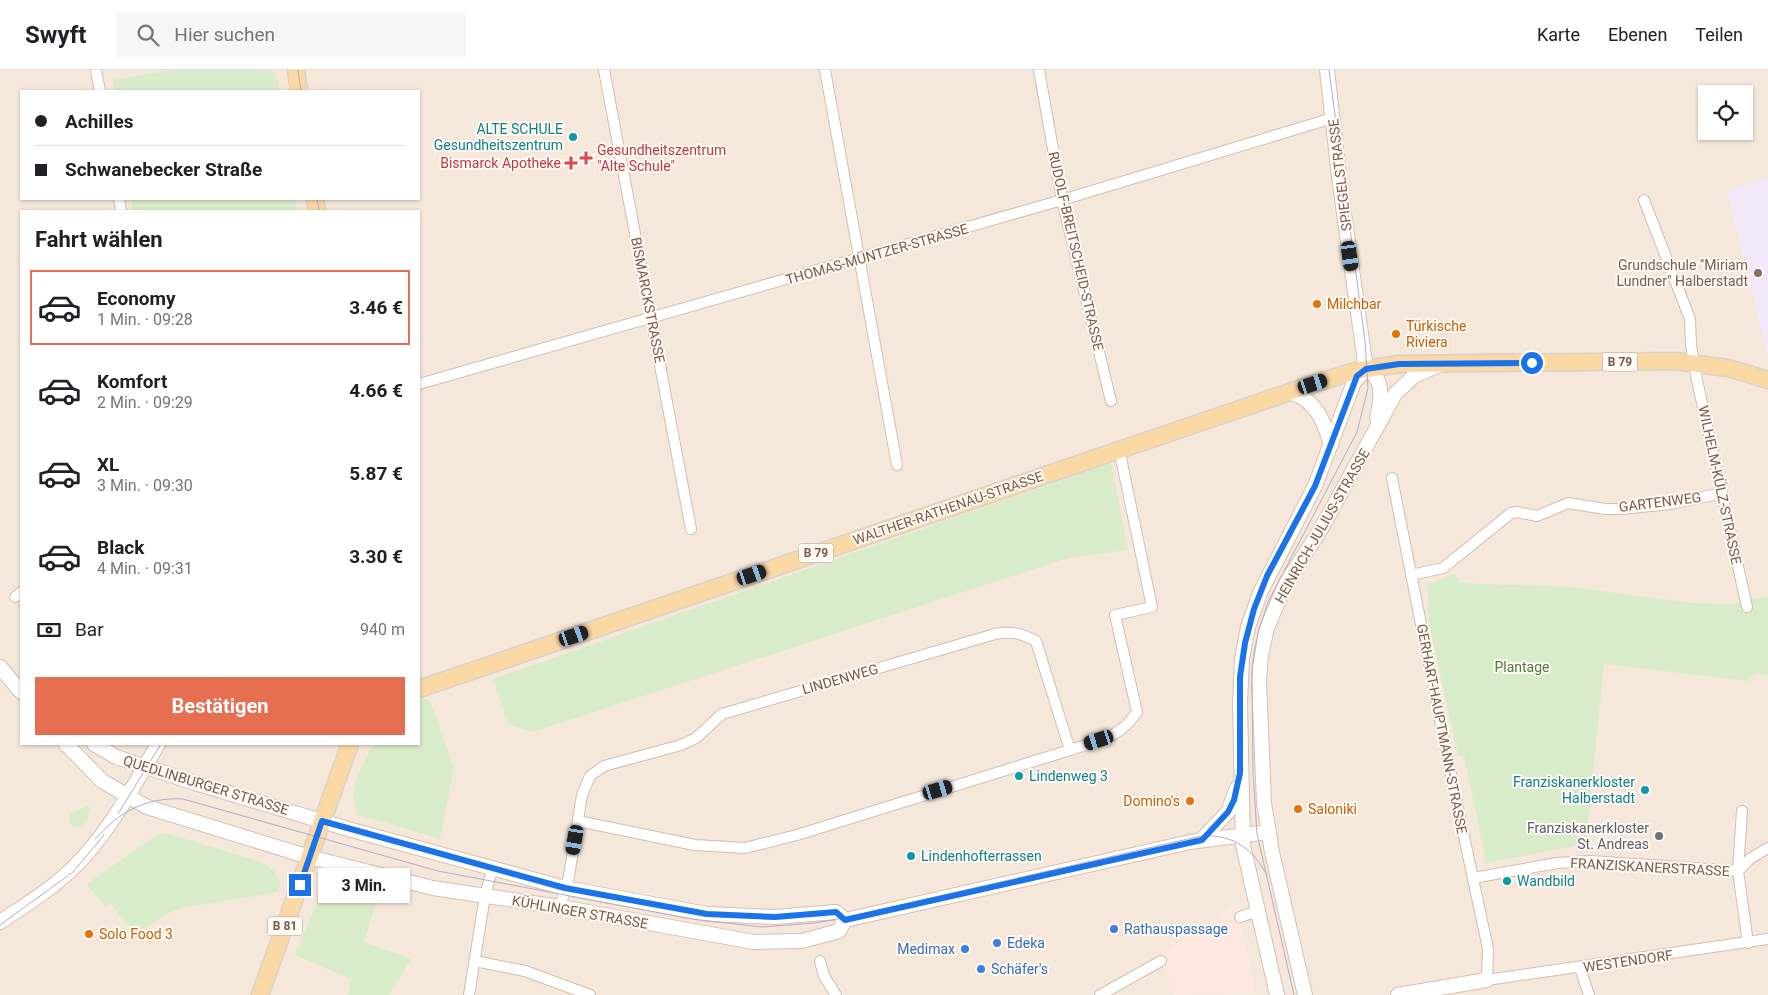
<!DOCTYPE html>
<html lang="de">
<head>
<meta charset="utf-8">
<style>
  :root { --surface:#fff; --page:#f6f6f6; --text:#202124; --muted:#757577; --line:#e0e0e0; --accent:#e76f51 }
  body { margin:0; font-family:Roboto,sans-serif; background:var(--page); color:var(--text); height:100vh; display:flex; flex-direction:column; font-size:19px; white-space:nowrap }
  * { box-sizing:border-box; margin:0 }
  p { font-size:16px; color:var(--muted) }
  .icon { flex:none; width:28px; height:28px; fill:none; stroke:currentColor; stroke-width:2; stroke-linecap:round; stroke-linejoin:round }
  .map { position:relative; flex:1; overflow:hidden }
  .sheet { position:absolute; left:20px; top:140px; width:400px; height:535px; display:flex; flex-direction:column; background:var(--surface); border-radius:0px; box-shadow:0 1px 4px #0004 }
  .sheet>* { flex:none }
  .guide { position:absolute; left:20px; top:20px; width:400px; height:110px; border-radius:0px; box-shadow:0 1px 4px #0004; display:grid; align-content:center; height:110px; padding:0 15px; background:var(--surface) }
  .tools { position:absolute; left:1698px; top:15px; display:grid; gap:10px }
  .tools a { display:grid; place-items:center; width:55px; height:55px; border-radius:0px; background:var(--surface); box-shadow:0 1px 4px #0004; font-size:25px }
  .end { position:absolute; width:22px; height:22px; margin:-11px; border:6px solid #1a73e8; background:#fff; box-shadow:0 0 0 2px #fff }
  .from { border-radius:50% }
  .bubble { position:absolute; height:35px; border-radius:0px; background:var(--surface); box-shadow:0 1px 4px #0004; font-size:16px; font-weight:700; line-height:35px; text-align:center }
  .car { position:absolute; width:15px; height:30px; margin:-15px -8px; border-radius:6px; box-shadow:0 0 4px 1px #0007; background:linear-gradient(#222 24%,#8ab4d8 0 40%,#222 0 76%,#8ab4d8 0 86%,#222 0) }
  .guide b { display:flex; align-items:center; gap:18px; height:48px; font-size:19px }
  .guide b+b { border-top:1px solid var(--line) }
  .guide i { width:12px; height:12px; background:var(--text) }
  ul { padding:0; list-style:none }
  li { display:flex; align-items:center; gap:15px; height:75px; margin:0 10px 8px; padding:0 5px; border:2px solid transparent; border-radius:0px }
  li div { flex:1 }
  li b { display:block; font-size:19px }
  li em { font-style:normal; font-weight:700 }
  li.on { border-color:var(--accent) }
  li>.icon { width:45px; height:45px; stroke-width:1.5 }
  h2 { padding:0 15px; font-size:22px; line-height:60px }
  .pay { display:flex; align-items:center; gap:12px; height:55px; padding:0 15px; font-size:19px }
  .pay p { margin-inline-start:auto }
  .action { display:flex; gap:10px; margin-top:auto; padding:10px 15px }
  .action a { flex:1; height:58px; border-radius:0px; background:var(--accent); color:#fff; font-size:20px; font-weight:700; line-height:58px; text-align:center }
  header { display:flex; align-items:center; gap:30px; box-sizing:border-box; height:70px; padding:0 25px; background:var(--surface); border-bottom:1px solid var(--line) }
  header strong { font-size:24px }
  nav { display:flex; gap:28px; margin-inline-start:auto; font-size:18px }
  .search { width:350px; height:45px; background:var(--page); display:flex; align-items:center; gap:12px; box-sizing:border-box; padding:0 18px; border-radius:0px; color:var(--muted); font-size:19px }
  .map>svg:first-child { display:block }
</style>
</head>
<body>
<header>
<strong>Swyft</strong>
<div class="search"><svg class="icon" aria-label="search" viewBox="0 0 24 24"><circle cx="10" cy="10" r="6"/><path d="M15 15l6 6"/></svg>Hier suchen</div>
<nav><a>Karte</a><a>Ebenen</a><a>Teilen</a></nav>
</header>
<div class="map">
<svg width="1768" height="925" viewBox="0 0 1768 925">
  <rect width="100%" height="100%" fill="#fdf6ec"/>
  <path fill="#f5e8da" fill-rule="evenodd" d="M0 0H1768V526L1731 535 1754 604 1768 606V925H0ZM21 21H419V129H21ZM1706 24H1744V61H1706ZM21 141H419V674H21Z"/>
  <polygon fill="#fde8e0" points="1237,834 1256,924 1174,925 1159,884"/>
  <polygon fill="#f3e8fa" points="1768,107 1768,286 1727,121"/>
  <g fill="#d8ecc9">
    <polygon points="171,0 271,0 278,12 279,21 115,21 113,10"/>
    <polygon points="131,129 295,129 297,141 133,141"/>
    <polygon points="1111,393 1128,480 1068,488 533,662 508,654 493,609"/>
    <polygon points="1455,504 1460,513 1571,517 1691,533 1731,534 1768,526 1768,606 1755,604 1748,611 1604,594 1586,774 1486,793 1464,685 1458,686 1429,553 1427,515"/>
    <path d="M426 628 430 631 454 697 440 769 359 745C345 721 362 697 373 674H419V631Z"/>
    <polygon points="87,736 91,738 87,750 80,757 72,756 69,751 70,744"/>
    <polygon points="158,764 169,764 262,792 275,802 281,812 278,822 182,838 170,842 135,864 110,833 105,837 87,814"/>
    <polygon points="326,811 378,825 364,872 411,889 389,925 348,925 351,909 295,885"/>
  </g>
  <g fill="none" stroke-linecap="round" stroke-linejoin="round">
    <g stroke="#d1beb0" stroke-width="12">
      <g id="street">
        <polyline points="96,0 100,21"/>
        <polyline points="604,0 691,459"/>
        <polyline points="825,0 897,395"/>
        <polyline points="1039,0 1062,130 1111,331"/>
        <polyline points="119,129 121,141"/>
        <polyline points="1644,130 1690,249 1691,275 1697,310 1747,537"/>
        <polyline points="419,314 1062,130 1333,48"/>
        <polyline points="1392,408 1452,710 1488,879 1487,910 1768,869"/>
        <polyline points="1411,505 1443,498 1511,443 1517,442 1537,446 1568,433 1605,439 1621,439 1671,434 1722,423"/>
        <polyline points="15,527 21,522"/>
        <polyline points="1742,741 1738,801 1748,873"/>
        <path d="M578 751 695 775 745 778 797 765 1070 680C1098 671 1120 668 1137 642L1115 545 1152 537 1119 379"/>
        <polyline points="1738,801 1751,788 1768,778"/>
        <polyline points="1473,808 1557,793 1591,791 1738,801"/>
        <path d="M560 837 569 806 582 725 590 706 604 696 681 675 696 668 722 644 995 564C1011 561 1021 563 1036 571L1070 680"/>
        <polyline points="1240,847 1258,841"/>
        <polyline points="475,891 525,901 590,925"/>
        <polyline points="820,891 824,906 836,925"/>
        <polyline points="1580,898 1589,925"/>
        <polyline points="469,925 485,826 492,800"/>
        <polyline points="1100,925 1161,891"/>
      </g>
    </g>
    <g stroke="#d6c0b0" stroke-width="16">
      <g id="secondary">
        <polyline points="1327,0 1340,115 1366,299"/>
        <path d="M1366 299C1385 308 1381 330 1377 348"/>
        <path d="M1290 322C1316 330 1324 351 1331 375"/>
        <polyline points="0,597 21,622"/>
        <polyline points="66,674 102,711 147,737 309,787 433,818 560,837 754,872 802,871 839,861 845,850 1190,772 1268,762"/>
        <polyline points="94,674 116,687 195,713 348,759 565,818 707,844 775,847 836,842 845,850"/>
        <polyline points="1202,769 1228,742 1237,718"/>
        <path d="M0 852C24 836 50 820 71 800 108 765 133 717 158 674"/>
        <polyline points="1277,925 1243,775 1240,633 1242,589 1248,557 1260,523 1315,416 1354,312 1366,299"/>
        <polyline points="1305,925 1272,782 1264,733 1259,611 1261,585 1267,558 1286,513 1321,459 1395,324 1414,306 1437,296"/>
        <polyline points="1398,925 1487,910"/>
      </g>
    </g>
    <g stroke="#dad1cd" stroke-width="19">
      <g id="primary">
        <polyline points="296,0 299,21"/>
        <polyline points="315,129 317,141"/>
        <polyline points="419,619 1313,314 1355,301 1399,294 1675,291 1728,298 1768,310"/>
        <polyline points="260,925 350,674"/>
      </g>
    </g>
    <use href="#street" stroke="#fff" stroke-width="10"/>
    <use href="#secondary" stroke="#fff" stroke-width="14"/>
    <use href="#primary" stroke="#fbd9a5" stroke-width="16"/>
    <g stroke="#b9a8c9" stroke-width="1">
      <polyline points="298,0 301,21"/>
      <polyline points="317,129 319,141"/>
      <polyline points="118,744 161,674"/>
      <path d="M95 769C119 742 146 727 183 729L438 801 692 849 762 857 815 853 843 848 1201 766C1233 764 1252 778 1267 805"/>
      <polyline points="0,855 73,802 104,765"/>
      <polyline points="1294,925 1257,764 1253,703 1252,599 1258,563 1268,532 1357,362 1368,318 1365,271 1329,0"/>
    </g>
  </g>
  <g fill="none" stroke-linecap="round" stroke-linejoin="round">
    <polyline stroke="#1a73e8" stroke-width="6" points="300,815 322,751 565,818 707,844 775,847 836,842 845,850 1202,770 1228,742 1234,730 1240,703 1240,607 1245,573 1254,539 1267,506 1315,416 1357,306 1366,299 1399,294 1532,293"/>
  </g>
  <g fill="#0f9aa8" stroke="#fffaf3" stroke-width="2">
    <circle cx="573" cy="67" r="5"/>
    <circle cx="1019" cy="706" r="5"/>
    <circle cx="1645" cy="720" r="5"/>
    <circle cx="911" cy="786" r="5"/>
    <circle cx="1507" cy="811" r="5"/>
  </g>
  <g fill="#e0444e" stroke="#fffaf3" stroke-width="2">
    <path d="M583.5 80.5h5v5h5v5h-5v5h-5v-5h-5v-5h5z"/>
    <path d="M568.5 85.5h5v5h5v5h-5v5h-5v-5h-5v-5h5z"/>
  </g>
  <circle fill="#8d6e63" stroke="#fffaf3" stroke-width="2" cx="1758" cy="203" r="5"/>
  <g fill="#e8710a" stroke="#fffaf3" stroke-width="2">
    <circle cx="1317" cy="234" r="5"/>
    <circle cx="1396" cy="264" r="5"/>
    <circle cx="1190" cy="731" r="5"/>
    <circle cx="1298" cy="739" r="5"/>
    <circle cx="89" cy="864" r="5"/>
  </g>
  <circle fill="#6b7280" stroke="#fffaf3" stroke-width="2" cx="1659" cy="766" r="5"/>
  <g fill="#3f7fe0" stroke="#fffaf3" stroke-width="2">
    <circle cx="1114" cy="859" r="5"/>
    <circle cx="997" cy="873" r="5"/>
    <circle cx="965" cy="879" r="5"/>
    <circle cx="981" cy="899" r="5"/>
  </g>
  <g text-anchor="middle" stroke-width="4" stroke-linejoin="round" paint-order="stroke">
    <g fill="#fffaf3" stroke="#a28b7f" stroke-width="1">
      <rect x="1602.5" y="282.5" width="35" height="19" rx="4"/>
      <rect x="798.5" y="473.5" width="35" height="19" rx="4"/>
      <rect x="267.5" y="846.5" width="35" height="19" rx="4"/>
    </g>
    <g font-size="12" font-weight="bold" fill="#7a5c4d">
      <text x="1620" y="296">B 79</text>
      <text x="816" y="487">B 79</text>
      <text x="285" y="860">B 81</text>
    </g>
    <g font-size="14" fill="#0d838f" stroke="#fffaf3" text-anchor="start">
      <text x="563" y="64" text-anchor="end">ALTE SCHULE<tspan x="563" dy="16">Gesundheitszentrum</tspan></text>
      <text x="1029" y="711">Lindenweg 3</text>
      <text x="1635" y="717" text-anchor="end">Franziskanerkloster<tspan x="1635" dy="16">Halberstadt</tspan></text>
      <text x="921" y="791">Lindenhofterrassen</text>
      <text x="1517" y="816">Wandbild</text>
    </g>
    <g font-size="14" fill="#be3a42" stroke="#fffaf3" text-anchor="start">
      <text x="597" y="85">Gesundheitszentrum<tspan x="597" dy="16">"Alte Schule"</tspan></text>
      <text x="561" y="98" text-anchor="end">Bismarck Apotheke</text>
    </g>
    <g font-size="14" fill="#7a5c4d" stroke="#fffaf3">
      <text transform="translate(1340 105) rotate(-97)" y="5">SPIEGELSTRASSE</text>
      <text transform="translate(1076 181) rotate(77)" y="5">RUDOLF-BREITSCHEID-STRASSE</text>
      <text transform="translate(877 184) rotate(-16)" y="5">THOMAS-MÜNTZER-STRASSE</text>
      <text transform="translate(648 230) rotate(79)" y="5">BISMARCKSTRASSE</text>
      <text transform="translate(1720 415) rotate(78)" y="5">WILHELM-KÜLZ-STRASSE</text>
      <text transform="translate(1660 432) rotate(-7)" y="5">GARTENWEG</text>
      <text transform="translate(948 438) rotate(-19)" y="5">WALTHER-RATHENAU-STRASSE</text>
      <text transform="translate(1322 456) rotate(-60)" y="5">HEINRICH-JULIUS-STRASSE</text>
      <text transform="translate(840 609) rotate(-16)" y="5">LINDENWEG</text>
      <text transform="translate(1442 659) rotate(79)" y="5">GERHART-HAUPTMANN-STRASSE</text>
      <text transform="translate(206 715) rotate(17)" y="5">QUEDLINBURGER STRASSE</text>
      <text transform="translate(1650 797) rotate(3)" y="5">FRANZISKANERSTRASSE</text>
      <text transform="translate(580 842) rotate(10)" y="5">KÜHLINGER STRASSE</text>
      <text transform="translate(1628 891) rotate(-8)" y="5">WESTENDORF</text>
    </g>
    <g font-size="14" fill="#785e54" stroke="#fffaf3" text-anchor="end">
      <text x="1748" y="200">Grundschule "Miriam<tspan x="1748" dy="16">Lundner" Halberstadt</tspan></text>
    </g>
    <g font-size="14" fill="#c56008" stroke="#fffaf3" text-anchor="start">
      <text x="1327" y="239">Milchbar</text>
      <text x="1406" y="261">Türkische<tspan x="1406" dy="16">Riviera</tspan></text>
      <text x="1180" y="736" text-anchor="end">Domino's</text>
      <text x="1308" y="744">Saloniki</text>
      <text x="99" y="869">Solo Food 3</text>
    </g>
    <g font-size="14" fill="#537a41" stroke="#fffaf3">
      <text x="1522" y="602">Plantage</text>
    </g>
    <g font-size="14" fill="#5b616d" stroke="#fffaf3" text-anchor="end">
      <text x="1649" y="763">Franziskanerkloster<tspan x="1649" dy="16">St. Andreas</tspan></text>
    </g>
    <g font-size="14" fill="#366cbe" stroke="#fffaf3" text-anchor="start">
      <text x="1124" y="864">Rathauspassage</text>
      <text x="1007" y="878">Edeka</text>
      <text x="955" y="884" text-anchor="end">Medimax</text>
      <text x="991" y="904">Schäfer's</text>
    </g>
  </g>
</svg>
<div class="tools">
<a><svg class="icon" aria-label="locate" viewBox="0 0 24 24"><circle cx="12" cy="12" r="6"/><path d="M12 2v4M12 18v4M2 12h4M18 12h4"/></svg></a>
</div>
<i class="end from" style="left:1532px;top:293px"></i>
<i class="end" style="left:300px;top:815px"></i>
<div class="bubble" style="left:318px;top:798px;width:92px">3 Min.</div>
<i class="car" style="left:1350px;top:186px;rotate:172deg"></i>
<i class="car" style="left:1313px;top:314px;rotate:72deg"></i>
<i class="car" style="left:752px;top:505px;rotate:71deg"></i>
<i class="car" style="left:574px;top:566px;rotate:71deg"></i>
<i class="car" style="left:1099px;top:670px;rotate:252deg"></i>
<i class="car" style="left:938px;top:720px;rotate:73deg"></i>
<i class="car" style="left:575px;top:770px;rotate:190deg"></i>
<div class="guide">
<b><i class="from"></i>Achilles</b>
<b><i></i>Schwanebecker Straße</b>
</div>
<section class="sheet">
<h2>Fahrt wählen</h2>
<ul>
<li class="on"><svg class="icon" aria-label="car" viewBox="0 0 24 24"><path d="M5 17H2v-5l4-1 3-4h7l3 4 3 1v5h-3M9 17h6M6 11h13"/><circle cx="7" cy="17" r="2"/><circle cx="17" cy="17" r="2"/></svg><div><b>Economy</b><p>1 Min. · 09:28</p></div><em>3.46 €</em></li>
<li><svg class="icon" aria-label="car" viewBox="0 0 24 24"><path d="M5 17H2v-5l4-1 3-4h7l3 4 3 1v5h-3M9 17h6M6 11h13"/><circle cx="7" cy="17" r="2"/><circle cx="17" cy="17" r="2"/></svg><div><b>Komfort</b><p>2 Min. · 09:29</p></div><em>4.66 €</em></li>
<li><svg class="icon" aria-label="car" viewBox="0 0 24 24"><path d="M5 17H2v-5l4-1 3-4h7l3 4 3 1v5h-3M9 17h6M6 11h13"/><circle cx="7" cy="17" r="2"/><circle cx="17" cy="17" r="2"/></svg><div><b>XL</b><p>3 Min. · 09:30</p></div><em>5.87 €</em></li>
<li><svg class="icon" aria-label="car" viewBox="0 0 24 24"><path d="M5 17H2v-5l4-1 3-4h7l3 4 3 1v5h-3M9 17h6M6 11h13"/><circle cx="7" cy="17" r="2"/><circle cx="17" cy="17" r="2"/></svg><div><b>Black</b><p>4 Min. · 09:31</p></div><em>3.30 €</em></li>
</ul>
<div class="pay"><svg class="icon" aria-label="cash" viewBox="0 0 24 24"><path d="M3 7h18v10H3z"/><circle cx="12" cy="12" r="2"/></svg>Bar<p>940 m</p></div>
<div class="action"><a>Bestätigen</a></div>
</section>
</div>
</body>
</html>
